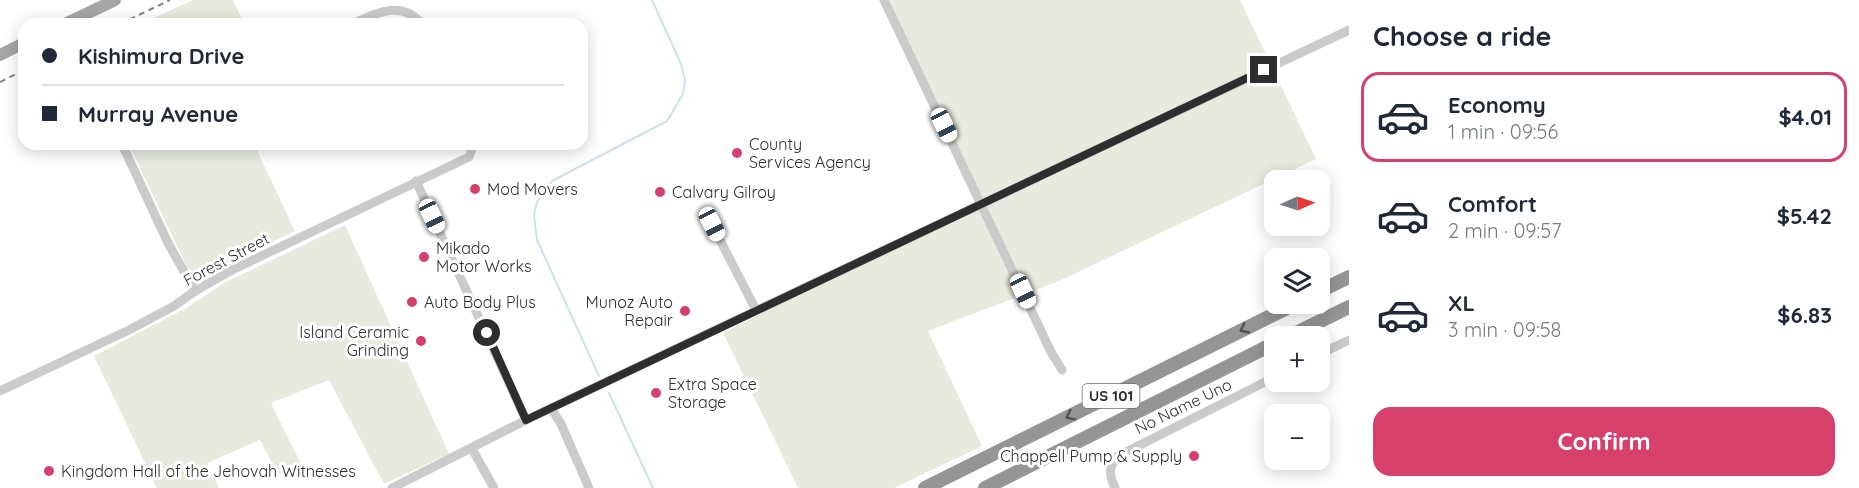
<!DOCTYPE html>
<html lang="en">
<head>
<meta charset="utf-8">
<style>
  :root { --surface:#fff; --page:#f2f2f3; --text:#1f2937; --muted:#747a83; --line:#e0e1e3; --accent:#d6406a }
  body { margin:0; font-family:Quicksand,sans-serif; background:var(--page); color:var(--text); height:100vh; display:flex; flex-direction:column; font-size:22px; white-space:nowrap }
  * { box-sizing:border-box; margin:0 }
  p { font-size:20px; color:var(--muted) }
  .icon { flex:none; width:33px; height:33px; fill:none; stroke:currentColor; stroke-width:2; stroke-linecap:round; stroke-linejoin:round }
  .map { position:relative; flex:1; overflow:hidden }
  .drawer { display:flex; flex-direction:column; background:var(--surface); width:510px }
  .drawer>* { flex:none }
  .guide { position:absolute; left:18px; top:18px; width:570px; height:132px; border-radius:18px; box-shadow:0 3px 15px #0003; display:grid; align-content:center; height:132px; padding:0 24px; background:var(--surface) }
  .needle { width:39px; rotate:87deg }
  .buttons { position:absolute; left:1264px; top:170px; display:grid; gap:12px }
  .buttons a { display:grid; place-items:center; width:66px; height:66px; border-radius:12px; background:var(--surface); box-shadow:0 3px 15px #0003; font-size:30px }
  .end { position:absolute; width:27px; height:27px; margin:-14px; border:8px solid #2e2e2e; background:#fff; box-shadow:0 0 0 3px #fff }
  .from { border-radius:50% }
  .car { position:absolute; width:18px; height:36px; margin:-18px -9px; border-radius:8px; box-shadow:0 0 4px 2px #0007; background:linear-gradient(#fff 24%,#345 0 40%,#fff 0 76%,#345 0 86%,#fff 0) }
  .guide b { display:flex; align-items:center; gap:21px; height:57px; font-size:22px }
  .guide b+b { border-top:2px solid var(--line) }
  .guide i { width:15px; height:15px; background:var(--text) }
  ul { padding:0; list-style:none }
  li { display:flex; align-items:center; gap:18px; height:90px; margin:0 12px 9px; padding:0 12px; border:3px solid transparent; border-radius:18px }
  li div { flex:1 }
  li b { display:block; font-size:22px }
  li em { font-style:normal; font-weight:700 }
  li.on { border-color:var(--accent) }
  li>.icon { width:54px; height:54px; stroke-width:1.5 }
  h2 { padding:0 24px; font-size:27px; line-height:72px }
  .button { display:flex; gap:12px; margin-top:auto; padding:12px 24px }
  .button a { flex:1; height:69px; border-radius:18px; background:var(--accent); color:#fff; font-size:24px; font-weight:700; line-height:69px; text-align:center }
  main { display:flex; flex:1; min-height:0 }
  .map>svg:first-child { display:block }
</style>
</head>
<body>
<main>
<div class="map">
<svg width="1349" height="488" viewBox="0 0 1349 488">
  <rect width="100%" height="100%" fill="#fff"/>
  <g fill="#e7eadd">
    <polygon points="193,0 233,0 244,24 141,24"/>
    <polygon points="888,0 1240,0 1316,159 1059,281 928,331 982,446 894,488 798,488 723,333 879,252 979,208"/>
    <polygon points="131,144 254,144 295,231 215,270 204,274 192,273 187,267 131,149"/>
    <polygon points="345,225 449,454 384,484 329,380 271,403 301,464 278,475 260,440 207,463 219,488 157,488 94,356 188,307 224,283"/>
  </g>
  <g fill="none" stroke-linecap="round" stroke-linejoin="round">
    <g stroke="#cbe3e9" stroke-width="2">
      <polyline points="599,376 537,240 534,215 537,202 552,181 667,121 683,94 685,80 681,64 652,0"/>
      <polyline points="609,393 653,488"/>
    </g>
    <g stroke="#cbcbcb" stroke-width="9">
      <polyline points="884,0 1051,352 1062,370"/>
      <path d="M353 24C378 12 402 0 422 24"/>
      <polyline points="122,144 168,243 195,291"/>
      <polyline points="416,181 526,420"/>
      <polyline points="706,213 756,310"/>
      <polyline points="1320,354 1349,340"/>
      <polyline points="0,391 131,329 174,306 195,291 232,270 469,157 474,144"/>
      <polyline points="551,408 561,424 589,488"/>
      <polyline points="472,449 494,488"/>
      <polyline points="392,488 526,420 713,331 1349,30"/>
      <path d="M1115 488C1109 475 1108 466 1118 456L1275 377"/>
    </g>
    <g stroke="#a6a6a6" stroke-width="12">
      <polyline points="65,24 115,0"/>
      <polyline points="0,55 24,43"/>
    </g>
    <g stroke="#959595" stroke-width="14">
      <polyline points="1320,291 1349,277"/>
      <polyline points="1290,336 1349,307"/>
      <polyline points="925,488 1297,303"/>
      <polyline points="985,488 1275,343"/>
    </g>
    <g stroke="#838383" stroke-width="2" stroke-dasharray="6 4.5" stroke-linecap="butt">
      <polyline points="120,24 170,0"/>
      <polyline points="0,82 24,70"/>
    </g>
  </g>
  <defs><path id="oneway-chevron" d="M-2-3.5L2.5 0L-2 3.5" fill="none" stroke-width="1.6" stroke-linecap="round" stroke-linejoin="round" transform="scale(1.5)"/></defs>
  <g stroke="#525252">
    <use href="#oneway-chevron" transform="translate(1244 329) rotate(153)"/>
    <use href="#oneway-chevron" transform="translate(1070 416) rotate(154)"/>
  </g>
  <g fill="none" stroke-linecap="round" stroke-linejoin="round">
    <polyline stroke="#2e2e2e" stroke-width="8" points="487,333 526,420 1264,70"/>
  </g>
  <g fill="#d6406a" stroke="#fff" stroke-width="2">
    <circle cx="737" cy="153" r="6"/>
    <circle cx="475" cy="189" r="6"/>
    <circle cx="660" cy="192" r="6"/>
    <circle cx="424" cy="257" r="6"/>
    <circle cx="412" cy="302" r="6"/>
    <circle cx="685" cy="311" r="6"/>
    <circle cx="421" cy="341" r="6"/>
    <circle cx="656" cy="393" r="6"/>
    <circle cx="1194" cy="456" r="6"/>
    <circle cx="49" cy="471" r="6"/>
  </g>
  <g text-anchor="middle" stroke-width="6" stroke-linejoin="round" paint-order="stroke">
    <rect fill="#fff" stroke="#6d6d6d" stroke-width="1.5" x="1082.5" y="384" width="57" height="24" rx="4.5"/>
    <g font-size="15" font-weight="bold" fill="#2e2e2e">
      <text x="1111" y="401">US 101</text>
    </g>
    <g font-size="16" fill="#2e2e2e" stroke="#fff" text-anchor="start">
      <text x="749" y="150">County<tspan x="749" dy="18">Services Agency</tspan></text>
      <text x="487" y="195">Mod Movers</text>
      <text x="672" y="198">Calvary Gilroy</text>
      <text x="436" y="254">Mikado<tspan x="436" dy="18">Motor Works</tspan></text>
      <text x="424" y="308">Auto Body Plus</text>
      <text x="673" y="308" text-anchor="end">Munoz Auto<tspan x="673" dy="18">Repair</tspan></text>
      <text x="409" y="338" text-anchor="end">Island Ceramic<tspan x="409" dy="18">Grinding</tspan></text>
      <text x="668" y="390">Extra Space<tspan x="668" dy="18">Storage</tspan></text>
      <text x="1182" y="462" text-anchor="end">Chappell Pump &amp; Supply</text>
      <text x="61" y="477">Kingdom Hall of the Jehovah Witnesses</text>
    </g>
    <g font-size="16" fill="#2e2e2e" stroke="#fff">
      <text transform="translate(226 259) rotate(-28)" y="6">Forest Street</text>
      <text transform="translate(1183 406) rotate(-26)" y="6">No Name Uno</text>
    </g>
  </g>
</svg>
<div class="buttons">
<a><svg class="needle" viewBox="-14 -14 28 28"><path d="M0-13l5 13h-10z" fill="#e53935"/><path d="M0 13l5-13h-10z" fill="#747a83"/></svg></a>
<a><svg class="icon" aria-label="layers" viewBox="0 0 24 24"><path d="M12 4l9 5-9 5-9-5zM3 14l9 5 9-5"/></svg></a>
<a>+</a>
<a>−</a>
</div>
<i class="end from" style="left:487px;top:333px"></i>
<i class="end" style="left:1264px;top:70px"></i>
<i class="car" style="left:944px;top:125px;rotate:154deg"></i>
<i class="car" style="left:432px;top:216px;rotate:155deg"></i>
<i class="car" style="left:712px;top:224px;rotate:153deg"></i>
<i class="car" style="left:1023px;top:291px;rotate:155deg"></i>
<div class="guide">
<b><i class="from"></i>Kishimura Drive</b>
<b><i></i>Murray Avenue</b>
</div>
</div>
<section class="drawer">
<h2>Choose a ride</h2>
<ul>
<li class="on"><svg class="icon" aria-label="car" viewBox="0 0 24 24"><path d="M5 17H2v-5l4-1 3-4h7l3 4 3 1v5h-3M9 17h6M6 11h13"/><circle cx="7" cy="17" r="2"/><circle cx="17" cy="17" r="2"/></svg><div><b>Economy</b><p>1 min · 09:56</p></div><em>$4.01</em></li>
<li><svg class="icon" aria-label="car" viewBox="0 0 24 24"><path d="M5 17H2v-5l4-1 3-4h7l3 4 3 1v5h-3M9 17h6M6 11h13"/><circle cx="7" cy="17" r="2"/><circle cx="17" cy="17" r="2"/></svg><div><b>Comfort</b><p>2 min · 09:57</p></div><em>$5.42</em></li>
<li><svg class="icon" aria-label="car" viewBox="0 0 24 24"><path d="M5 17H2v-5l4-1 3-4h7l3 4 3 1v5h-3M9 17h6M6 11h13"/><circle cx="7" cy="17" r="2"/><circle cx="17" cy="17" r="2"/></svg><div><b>XL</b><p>3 min · 09:58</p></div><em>$6.83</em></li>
</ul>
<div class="button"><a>Confirm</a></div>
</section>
</main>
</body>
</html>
